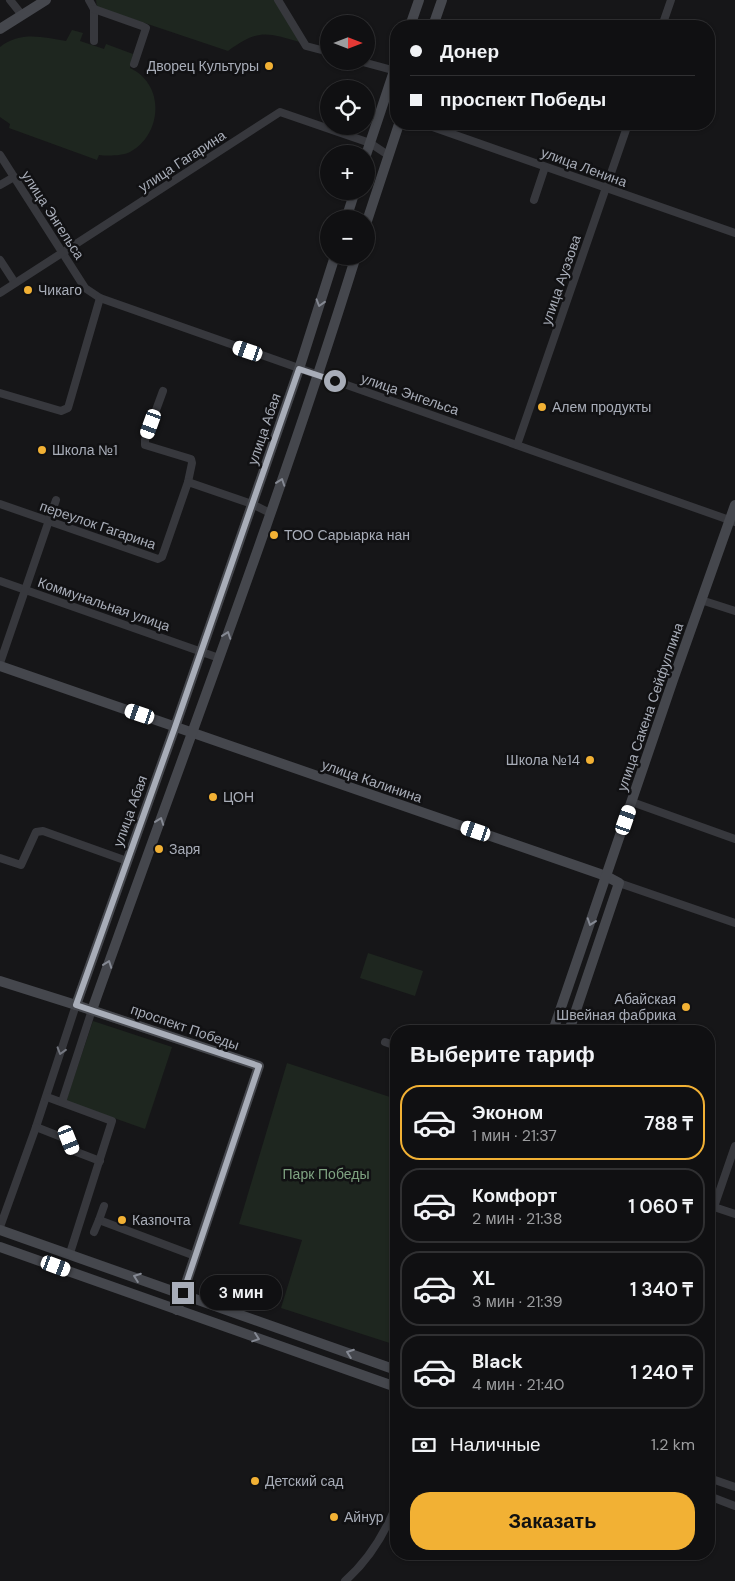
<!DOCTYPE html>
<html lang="ru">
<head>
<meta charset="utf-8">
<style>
  :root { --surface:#101012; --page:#19191b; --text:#f1f3f6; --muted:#9c9d9f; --line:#303032; --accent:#f2b134 }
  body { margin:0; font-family:"DM Sans",sans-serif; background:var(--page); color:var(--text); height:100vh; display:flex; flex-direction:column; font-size:19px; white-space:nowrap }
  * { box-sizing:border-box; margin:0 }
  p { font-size:16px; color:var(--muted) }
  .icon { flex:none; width:28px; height:28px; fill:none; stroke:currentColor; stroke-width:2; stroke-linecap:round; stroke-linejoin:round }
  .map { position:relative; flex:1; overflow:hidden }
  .drawer { position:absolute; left:390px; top:1025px; width:325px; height:535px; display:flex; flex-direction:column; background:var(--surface); border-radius:20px; box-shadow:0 1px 4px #0004,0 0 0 1px var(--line) }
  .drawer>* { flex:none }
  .banner { position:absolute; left:390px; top:20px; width:325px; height:110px; border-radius:20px; box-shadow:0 1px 4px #0004,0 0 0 1px var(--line); display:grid; align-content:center; height:110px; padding:0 20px; background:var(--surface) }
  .needle { width:32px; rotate:90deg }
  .fabs { position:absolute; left:320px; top:15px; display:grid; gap:10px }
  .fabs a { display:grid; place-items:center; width:55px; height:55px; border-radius:50%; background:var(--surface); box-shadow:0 1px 4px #0004,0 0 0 1px var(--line); font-size:25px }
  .end { position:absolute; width:22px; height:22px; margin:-11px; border:6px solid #a8adb8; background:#111; box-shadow:0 0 0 2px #111 }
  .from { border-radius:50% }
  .bubble { position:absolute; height:35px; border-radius:18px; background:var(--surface); box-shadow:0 1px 4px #0004,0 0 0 1px var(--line); font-size:16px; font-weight:600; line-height:35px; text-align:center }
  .car { position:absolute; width:15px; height:30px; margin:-15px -8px; border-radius:6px; box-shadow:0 0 4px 1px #0007; background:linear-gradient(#fff 24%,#345 0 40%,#fff 0 76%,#345 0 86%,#fff 0) }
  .banner b { display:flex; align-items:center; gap:18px; height:48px; font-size:19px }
  .banner b+b { border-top:1px solid var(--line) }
  .banner i { width:12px; height:12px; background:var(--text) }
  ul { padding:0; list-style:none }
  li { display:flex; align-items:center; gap:15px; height:75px; margin:0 10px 8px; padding:0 10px; border:2px solid var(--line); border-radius:20px }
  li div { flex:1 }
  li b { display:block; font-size:19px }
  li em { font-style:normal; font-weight:600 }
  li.on { border-color:var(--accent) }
  li>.icon { width:45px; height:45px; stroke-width:1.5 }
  h2 { padding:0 20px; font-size:22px; line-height:60px }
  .pay { display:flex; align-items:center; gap:12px; height:55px; padding:0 20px; font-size:19px }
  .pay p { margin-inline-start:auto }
  .button { display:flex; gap:10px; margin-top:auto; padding:10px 20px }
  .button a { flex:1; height:58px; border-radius:20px; background:var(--accent); color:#111; font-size:20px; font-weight:600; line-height:58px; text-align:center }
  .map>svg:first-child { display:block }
</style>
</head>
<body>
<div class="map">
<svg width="735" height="1581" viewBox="0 0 735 1581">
  <rect width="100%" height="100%" fill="#161618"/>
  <g fill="#1e261f">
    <path d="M96 0H274L300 42C265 32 259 29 228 51L97 7Z"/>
    <path d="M72 30 83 33 80 41 104 49 106 44 133 54 130 68C166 85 162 135 130 152 122 156 107 156 99 155L97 160 9 128 10 124 0 117V47C20 31 43 37 66 41Z"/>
    <polygon points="368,953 423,971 415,996 360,978"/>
    <polygon points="93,1021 172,1047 145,1129 66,1101"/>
    <polygon points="287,1063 396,1099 396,1345 281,1308 302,1240 239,1224"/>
  </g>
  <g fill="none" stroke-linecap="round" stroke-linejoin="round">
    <g stroke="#37383d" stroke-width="8">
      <polyline points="10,0 22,15"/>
      <polyline points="89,0 94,9 94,41"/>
      <polyline points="278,0 306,46 329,52"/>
      <polyline points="94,9 142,26 146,28 134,64"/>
      <polyline points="662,26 671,0"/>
      <polyline points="359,61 396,71"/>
      <polyline points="424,124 735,233"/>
      <polyline points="0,155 85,288 100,298 735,522"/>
      <polyline points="0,185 14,177"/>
      <polyline points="534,200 545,167"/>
      <polyline points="0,260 15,283"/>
      <polyline points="0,293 280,112 370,143 388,155"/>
      <polyline points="163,391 145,440 145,445 191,459 192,463 188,482"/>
      <polyline points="0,393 61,411 68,408 100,298"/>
      <polyline points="517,445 628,124"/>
      <polyline points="0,504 158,559 162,557 188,482 252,504 270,513"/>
      <polyline points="0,581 219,658"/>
      <polyline points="701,600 735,611"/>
      <polyline points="0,663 56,500"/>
      <polyline points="632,802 735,839"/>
      <polyline points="0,858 21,865 36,832 43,831 127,861"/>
      <polyline points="619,883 735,923"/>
      <polyline points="76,1005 36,1127 69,1140 74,1151 100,1161"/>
      <polyline points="385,1042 396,1046"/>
      <polyline points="47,1097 112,1121 70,1253"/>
      <polyline points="62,1102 92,1010"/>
      <polyline points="735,1146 714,1207 735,1214"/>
      <polyline points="104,1206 99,1220 195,1256"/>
      <polyline points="0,1227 36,1127"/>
      <polyline points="94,1232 99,1220"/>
      <polyline points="709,1478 735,1487"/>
      <polyline points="709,1496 735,1506"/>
      <path d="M345 1581C369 1560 384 1535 396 1506"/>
    </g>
    <g stroke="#45474d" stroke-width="10">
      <polyline points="410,26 419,0"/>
      <polyline points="433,26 442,0"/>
      <polyline points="0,29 46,0"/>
      <polyline points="366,155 396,65"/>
      <polyline points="346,219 355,191"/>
      <polyline points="366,224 399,124"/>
      <polyline points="0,666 606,876 619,883 569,1031"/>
      <polyline points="0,981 76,1005 259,1066 177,1310"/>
      <polyline points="76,1005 175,727 299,369 335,256"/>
      <path d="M92 1010C181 759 277 510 356 256"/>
      <polyline points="553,1031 673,680 735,505"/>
      <polyline points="0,1230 396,1370"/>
      <polyline points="0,1247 396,1387"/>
    </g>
  </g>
  <defs><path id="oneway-chevron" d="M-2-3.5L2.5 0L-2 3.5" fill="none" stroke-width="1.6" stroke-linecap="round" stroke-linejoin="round" transform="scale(1.25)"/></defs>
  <g stroke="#858993">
    <use href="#oneway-chevron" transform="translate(320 303) rotate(107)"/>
    <use href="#oneway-chevron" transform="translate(281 482) rotate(-71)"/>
    <use href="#oneway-chevron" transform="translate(227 635) rotate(-71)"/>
    <use href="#oneway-chevron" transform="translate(160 821) rotate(-70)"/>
    <use href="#oneway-chevron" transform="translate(591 922) rotate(109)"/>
    <use href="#oneway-chevron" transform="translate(108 964) rotate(-70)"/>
    <use href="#oneway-chevron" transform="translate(137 1277) rotate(-160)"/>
    <use href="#oneway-chevron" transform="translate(256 1338) rotate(19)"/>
    <use href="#oneway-chevron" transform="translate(350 1353) rotate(-160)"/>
  </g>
  <use stroke="#757881" href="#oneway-chevron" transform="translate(61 1051) rotate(107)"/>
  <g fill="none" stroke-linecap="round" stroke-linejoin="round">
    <polyline stroke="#a8adb8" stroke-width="6" points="183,1293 259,1066 76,1005 175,727 299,369 335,381"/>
  </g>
  <g fill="#f2b134" stroke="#111113" stroke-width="2">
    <circle cx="269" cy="66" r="5"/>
    <circle cx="28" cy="290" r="5"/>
    <circle cx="542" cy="407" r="5"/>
    <circle cx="42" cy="450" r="5"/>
    <circle cx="274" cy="535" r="5"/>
    <circle cx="590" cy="760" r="5"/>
    <circle cx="213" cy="797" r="5"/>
    <circle cx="159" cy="849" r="5"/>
    <circle cx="686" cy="1007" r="5"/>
    <circle cx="122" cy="1220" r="5"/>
    <circle cx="255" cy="1481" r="5"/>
    <circle cx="334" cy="1517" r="5"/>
  </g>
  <g text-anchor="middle" stroke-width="5" stroke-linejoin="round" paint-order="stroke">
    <g font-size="14" fill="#a8adb8" stroke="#111113" text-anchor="start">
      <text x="259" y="71" text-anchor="end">Дворец Культуры</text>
      <text x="38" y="295">Чикаго</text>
      <text x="552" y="412">Алем продукты</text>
      <text x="52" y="455">Школа №1</text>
      <text x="284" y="540">ТОО Сарыарка нан</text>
      <text x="580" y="765" text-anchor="end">Школа №14</text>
      <text x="223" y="802">ЦОН</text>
      <text x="169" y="854">Заря</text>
      <text x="676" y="1004" text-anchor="end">Абайская<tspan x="676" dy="16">Швейная фабрика</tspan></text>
      <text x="132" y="1225">Казпочта</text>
      <text x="265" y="1486">Детский сад</text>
      <text x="344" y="1522">Айнур</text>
    </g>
    <g font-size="14" fill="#a8adb8" stroke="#111113">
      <text transform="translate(182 161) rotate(-33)" y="5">улица Гагарина</text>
      <text transform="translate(584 167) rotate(20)" y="5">улица Ленина</text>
      <text transform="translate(53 215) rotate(57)" y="5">улица Энгельса</text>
      <text transform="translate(561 280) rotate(-71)" y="5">улица Ауэзова</text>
      <text transform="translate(410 394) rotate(19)" y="5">улица Энгельса</text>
      <text transform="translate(264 429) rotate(-71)" y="5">улица Абая</text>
      <text transform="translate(98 525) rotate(19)" y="5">переулок Гагарина</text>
      <text transform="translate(104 604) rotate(19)" y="5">Коммунальная улица</text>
      <text transform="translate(650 707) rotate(-71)" y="5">улица Сакена Сейфуллина</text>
      <text transform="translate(372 781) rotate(19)" y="5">улица Калинина</text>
      <text transform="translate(130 811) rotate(-70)" y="5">улица Абая</text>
      <text transform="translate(185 1027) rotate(19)" y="5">проспект Победы</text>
    </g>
    <g font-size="14" fill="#7fa381" stroke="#111113">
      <text x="326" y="1179">Парк Победы</text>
    </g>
  </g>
</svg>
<div class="fabs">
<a><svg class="needle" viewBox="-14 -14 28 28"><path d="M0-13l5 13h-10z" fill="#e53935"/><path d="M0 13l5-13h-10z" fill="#9c9d9f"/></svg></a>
<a><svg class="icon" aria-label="locate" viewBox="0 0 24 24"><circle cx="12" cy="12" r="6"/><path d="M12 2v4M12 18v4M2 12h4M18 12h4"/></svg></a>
<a>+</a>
<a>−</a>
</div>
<i class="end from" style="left:335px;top:381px"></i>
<i class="end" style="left:183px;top:1293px"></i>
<div class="bubble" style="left:200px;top:1275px;width:82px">3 мин</div>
<i class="car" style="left:248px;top:351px;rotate:289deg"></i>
<i class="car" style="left:151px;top:424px;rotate:200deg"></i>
<i class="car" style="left:140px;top:714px;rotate:289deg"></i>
<i class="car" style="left:626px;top:820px;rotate:19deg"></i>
<i class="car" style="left:476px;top:831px;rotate:289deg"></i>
<i class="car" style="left:69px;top:1140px;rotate:158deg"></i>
<i class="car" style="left:56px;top:1266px;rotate:110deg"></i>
<div class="banner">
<b><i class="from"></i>Донер</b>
<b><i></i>проспект Победы</b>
</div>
<section class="drawer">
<h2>Выберите тариф</h2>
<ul>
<li class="on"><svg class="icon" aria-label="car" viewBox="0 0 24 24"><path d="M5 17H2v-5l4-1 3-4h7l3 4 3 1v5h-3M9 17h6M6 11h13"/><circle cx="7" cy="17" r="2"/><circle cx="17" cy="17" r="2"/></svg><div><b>Эконом</b><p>1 мин · 21:37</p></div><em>788 ₸</em></li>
<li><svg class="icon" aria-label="car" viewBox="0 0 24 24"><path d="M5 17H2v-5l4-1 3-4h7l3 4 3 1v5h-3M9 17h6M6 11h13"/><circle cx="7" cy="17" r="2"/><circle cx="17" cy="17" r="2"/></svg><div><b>Комфорт</b><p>2 мин · 21:38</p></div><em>1 060 ₸</em></li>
<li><svg class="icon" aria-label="car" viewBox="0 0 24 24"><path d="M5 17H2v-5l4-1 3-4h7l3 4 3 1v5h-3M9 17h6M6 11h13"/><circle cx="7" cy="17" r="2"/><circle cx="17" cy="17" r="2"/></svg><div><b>XL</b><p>3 мин · 21:39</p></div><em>1 340 ₸</em></li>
<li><svg class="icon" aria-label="car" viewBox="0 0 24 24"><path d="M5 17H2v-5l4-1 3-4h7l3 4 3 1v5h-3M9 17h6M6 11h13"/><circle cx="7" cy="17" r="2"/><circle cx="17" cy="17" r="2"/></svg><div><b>Black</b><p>4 мин · 21:40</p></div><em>1 240 ₸</em></li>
</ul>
<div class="pay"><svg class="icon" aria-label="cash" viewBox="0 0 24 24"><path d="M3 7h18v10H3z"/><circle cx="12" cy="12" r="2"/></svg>Наличные<p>1.2 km</p></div>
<div class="button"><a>Заказать</a></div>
</section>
</div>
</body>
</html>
